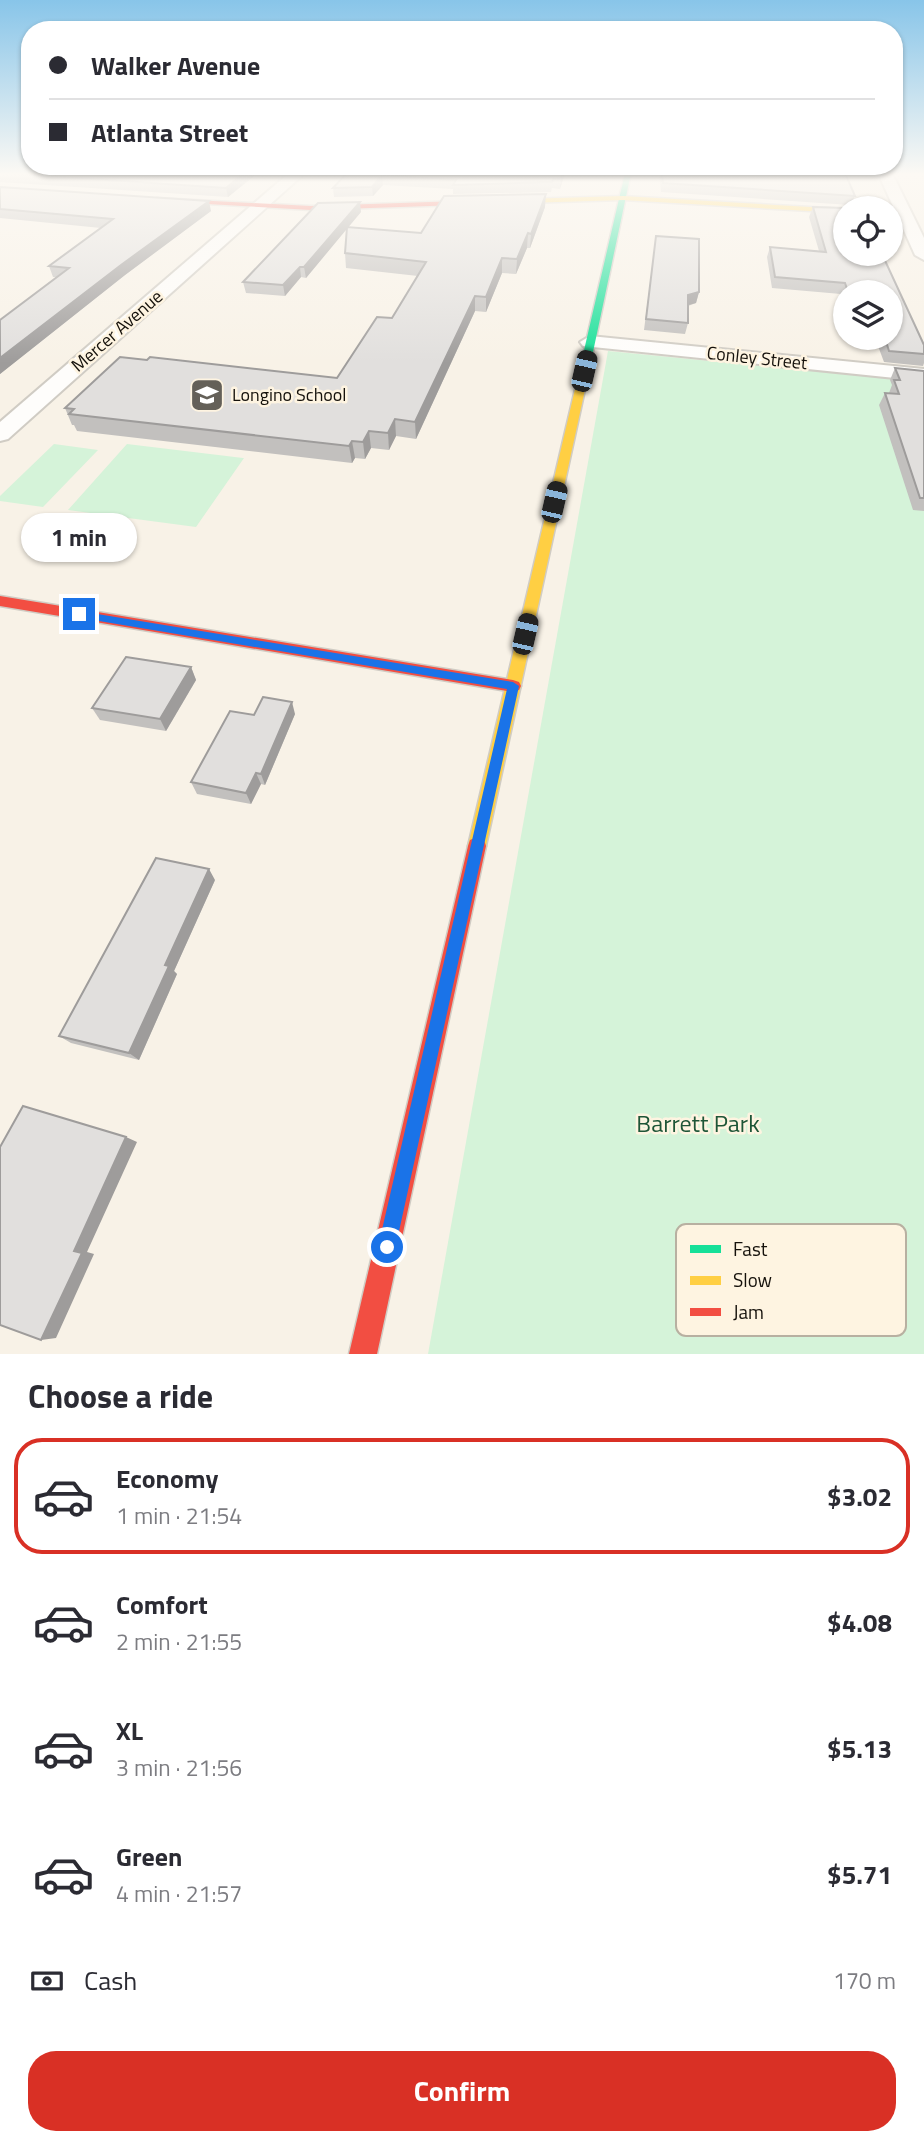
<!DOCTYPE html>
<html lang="en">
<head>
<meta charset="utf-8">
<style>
  :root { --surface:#fff; --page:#f2f2f3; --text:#2b2b33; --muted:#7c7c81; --line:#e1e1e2; --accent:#d93025 }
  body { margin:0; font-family:"Titillium Web",sans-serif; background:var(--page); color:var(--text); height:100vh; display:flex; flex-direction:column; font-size:26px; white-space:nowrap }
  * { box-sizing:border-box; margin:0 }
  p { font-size:23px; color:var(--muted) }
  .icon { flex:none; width:38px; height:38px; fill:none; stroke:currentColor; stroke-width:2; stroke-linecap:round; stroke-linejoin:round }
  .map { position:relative; height:1354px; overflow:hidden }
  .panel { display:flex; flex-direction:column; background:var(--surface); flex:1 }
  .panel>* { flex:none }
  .guide { position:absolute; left:21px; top:21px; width:882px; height:154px; border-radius:28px; box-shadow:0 2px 5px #0004; display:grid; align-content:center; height:154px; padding:0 28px; background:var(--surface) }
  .fabs { position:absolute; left:833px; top:196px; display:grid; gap:14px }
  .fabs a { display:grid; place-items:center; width:70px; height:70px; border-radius:50%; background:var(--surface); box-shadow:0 2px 5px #0004; font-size:35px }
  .end { position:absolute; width:32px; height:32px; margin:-16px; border:9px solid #1a73e8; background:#fff; box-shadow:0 0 0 4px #fff }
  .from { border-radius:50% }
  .bubble { position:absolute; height:49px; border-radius:24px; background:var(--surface); box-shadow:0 2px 5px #0004; font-size:23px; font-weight:700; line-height:49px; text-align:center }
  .car { position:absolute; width:21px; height:42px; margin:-21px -10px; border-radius:9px; box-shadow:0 0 5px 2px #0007; background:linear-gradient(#222 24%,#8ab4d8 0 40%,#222 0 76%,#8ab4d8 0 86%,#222 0) }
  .guide b { display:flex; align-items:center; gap:24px; height:66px; font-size:26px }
  .guide b+b { border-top:2px solid var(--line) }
  .guide i { width:18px; height:18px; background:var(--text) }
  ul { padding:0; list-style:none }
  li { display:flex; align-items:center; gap:21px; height:116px; margin:0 14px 10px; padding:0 14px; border:4px solid transparent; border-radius:28px }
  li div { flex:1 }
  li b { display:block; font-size:26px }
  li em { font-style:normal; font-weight:700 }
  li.current { border-color:var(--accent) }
  li>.icon { width:63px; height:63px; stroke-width:1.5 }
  h2 { padding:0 28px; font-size:32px; line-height:84px }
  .pay { display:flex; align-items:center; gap:18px; height:77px; padding:0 28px; font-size:26px }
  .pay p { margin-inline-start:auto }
  .primary-button { display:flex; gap:14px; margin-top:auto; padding:14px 28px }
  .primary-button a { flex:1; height:80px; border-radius:28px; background:var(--accent); color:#fff; font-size:28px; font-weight:700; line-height:80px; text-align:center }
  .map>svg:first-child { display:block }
</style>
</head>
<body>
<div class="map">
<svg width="924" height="1354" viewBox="0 0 924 1354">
  <rect width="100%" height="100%" fill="#f8f2e7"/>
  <g fill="#d5f3d9">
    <polygon points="608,351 924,382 924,1354 428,1354"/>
    <polygon points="54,444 98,450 43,507 0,501 0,496"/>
    <polygon points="127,444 243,458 244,458 196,527 68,510"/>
  </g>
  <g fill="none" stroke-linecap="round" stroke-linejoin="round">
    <g stroke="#d0ccc4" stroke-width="4">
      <g id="street">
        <polygon points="289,173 305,173 8,439 0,441 0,422"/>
        <polygon points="878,173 892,173 924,238 924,260 915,255"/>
        <polygon points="590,336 924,369 924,381 583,346 580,342"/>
      </g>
    </g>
    <g stroke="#d0ccc4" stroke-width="3">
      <polygon id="fast" points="625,173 631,173 586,385 581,388 576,385"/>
    </g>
    <g stroke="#d0ccc4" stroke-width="3">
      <g id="slow">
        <polygon points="623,196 845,209 845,213 623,200 489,204 485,202 489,200"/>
        <polygon points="581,382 586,385 486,846 484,852 477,855 470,852 468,846 576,385"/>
      </g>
    </g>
    <g stroke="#d0ccc4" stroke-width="3">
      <g id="jam">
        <polygon points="156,198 311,206 489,200 493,202 489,204 311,210 154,201"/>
        <polygon points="0,596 513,680 519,682 521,686 519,690 513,692 0,606"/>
        <polygon points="477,837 484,840 486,846 377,1354 349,1354 468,846 470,840"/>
      </g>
    </g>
    <use href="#street" fill="#fefdfb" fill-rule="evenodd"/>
    <use href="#fast" fill="#16e098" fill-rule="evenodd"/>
    <use href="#slow" fill="#ffcf43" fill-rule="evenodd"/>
    <use href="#jam" fill="#f24e42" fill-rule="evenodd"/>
  </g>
  <g fill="#c2c0be">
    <polygon points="0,173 258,173 228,197 0,182"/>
    <polygon points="347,173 565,173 560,189 552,188 551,192 453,194 453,189 383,185 373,196 334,197 333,188"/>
    <polygon points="659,173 845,173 855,196 850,205 661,192"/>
    <polygon points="0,187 211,211 125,275 0,374 0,320 56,277 53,277 49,266 101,228 0,218"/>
    <polygon points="545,207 530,248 527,248 516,274 502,273 486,312 475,311 416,439 396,436 389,450 371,448 365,459 355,458 352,463 77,431 74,425 72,425 65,408 147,360 337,378 392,318 418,276 346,268 345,253 347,228 306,278 301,277 285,296 246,293 243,282 361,212 348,227 421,233"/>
    <polygon points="813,207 845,208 845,254 882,254 924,345 924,363 923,366 884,362 875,338 891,338 891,292 845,292 845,305 844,305 841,294 772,288 767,257 770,247 819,251 809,217"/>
    <polygon points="656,236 699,292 696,303 688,306 688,323 685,334 644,330"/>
    <polygon points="895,368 924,371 924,511 913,510 879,405 885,393 889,393 892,385 890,380"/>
    <polygon points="191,667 196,680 166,731 100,720 92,708"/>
    <polygon points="295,714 265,785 261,784 251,804 197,794 191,782 254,715"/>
    <polygon points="215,880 174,971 177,974 139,1060 71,1043 59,1036"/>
  </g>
  <g fill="#9e9c9b">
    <polygon points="244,173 258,173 228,197 226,188"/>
    <polygon points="563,173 565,173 560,189 561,179"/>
    <polygon points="382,175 383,185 373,196 372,187"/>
    <polygon points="546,194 545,207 530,248 531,234"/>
    <polygon points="209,201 211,211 125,275 0,374 0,358 121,265"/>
    <polygon points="360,202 361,212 306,278 304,267"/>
    <polygon points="528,233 527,248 516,274 517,259"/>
    <polygon points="502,258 502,273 486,312 486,297"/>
    <polygon points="300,267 301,277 285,296 283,285"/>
    <polygon points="699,292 696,303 685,306 688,295"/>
    <polygon points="475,296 475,311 416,439 415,422"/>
    <polygon points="395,419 396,436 389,450 388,433"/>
    <polygon points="369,431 371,448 365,459 363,442"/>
    <polygon points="352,441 355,458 352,463 349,446"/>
    <polygon points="191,667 196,680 166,731 160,719"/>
    <polygon points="292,702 295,714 265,785 261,774"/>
    <polygon points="256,773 261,784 251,804 246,793"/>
    <polygon points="209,869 215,880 174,971 177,974 139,1060 129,1053 165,965"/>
    <polygon points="126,1137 137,1142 87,1252 94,1254 56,1338 41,1340 74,1251"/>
  </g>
  <g fill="#e1dfdd" stroke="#9e9c9b" stroke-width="2">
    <polygon points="4,173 244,173 226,188"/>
    <polygon points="347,173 563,173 561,179 553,179 552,182 453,185 456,180 382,175 372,187 333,188"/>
    <polygon points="662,173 845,173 855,196 663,183"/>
    <polygon points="0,187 209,201 121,265 0,358 0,320 69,268 49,266 113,219 0,209"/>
    <polygon points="546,194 531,234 528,233 517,259 502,258 486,297 475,296 415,422 395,419 388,433 369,431 363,442 352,441 349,446 69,414 74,409 65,408 120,357 147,360 150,357 337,378 377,317 392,318 426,262 345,253 347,227 421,233 444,196"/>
    <polygon points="857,200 861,208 849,208 851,201"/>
    <polygon points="360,202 304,267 300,267 283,285 243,282 318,203"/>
    <polygon points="813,207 845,208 845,254 882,254 924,345 924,354 889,351 885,338 891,338 891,292 848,292 845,283 775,277 770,247 826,252"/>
    <polygon points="656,236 699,239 699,292 688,295 688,323 646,319"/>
    <polygon points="895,368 924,371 924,498 920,498 885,393 899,394 894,380 900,380"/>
    <polygon points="126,657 191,667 160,719 92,708"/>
    <polygon points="263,697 292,702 261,774 256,773 246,793 191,782 230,711 254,715"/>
    <polygon points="156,858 209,869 165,965 169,966 129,1053 59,1036"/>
    <polygon points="23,1106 126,1137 74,1251 82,1253 41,1340 0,1325 0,1147"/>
  </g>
  <linearGradient id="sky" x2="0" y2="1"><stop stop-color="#88c5e9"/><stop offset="0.48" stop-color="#fcf9f4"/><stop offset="1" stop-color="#fcf9f4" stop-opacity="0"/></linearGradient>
  <rect width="924" height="363" fill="url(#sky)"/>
  <polygon fill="#1a73e8" points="79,611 513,682 519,686 394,1254 387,1256 381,1254 378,1247 507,689 75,617 73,614"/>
  <defs>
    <g id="school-square" transform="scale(1.75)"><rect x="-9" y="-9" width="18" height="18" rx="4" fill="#646058" stroke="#fef4e1"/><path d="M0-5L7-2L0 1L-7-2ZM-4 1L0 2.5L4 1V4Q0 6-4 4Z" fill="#fff"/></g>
  </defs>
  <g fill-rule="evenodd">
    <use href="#school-square" x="207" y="395"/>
  </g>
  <g text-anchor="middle" stroke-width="5" stroke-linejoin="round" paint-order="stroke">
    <g font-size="18" fill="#15110b" stroke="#fef4e1">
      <text transform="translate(117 331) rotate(-41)" y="6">Mercer Avenue</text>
      <text transform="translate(757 358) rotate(6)" y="6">Conley Street</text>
    </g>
    <g font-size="18" fill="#15110b" stroke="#fef4e1" text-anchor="start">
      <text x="232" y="401">Longino School</text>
    </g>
    <g font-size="24" fill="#1e5537" stroke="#fef4e1">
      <text x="698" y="1132">Barrett Park</text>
    </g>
  </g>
  <rect x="676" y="1224" width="230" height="112" rx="10" fill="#fef4e1" stroke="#b8b0a1" stroke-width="2"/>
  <rect x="690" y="1245" width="31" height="8" fill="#16e098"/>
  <rect x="690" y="1276" width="31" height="9" fill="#ffcf43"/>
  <rect x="690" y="1308" width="31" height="8" fill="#f24e42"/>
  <g font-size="19" fill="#15110b">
    <text x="733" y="1256">Fast</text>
    <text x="733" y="1287">Slow</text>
    <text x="733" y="1319">Jam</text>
  </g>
</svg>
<div class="fabs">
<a><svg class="icon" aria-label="locate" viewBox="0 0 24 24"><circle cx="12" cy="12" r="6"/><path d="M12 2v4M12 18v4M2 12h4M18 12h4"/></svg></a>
<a><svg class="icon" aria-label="layers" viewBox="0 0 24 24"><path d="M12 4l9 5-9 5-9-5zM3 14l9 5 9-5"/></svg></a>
</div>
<i class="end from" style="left:387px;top:1247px"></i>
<i class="end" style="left:79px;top:614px"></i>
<div class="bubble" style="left:21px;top:513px;width:116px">1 min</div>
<i class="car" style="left:584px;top:371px;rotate:13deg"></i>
<i class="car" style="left:554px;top:502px;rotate:13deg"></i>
<i class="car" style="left:525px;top:634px;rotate:13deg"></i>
<div class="guide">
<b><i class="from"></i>Walker Avenue</b>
<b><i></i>Atlanta Street</b>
</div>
</div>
<section class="panel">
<h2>Choose a ride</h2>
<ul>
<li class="current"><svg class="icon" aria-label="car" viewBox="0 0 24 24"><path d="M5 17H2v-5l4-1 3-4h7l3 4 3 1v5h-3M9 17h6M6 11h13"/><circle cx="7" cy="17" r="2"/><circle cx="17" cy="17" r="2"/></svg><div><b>Economy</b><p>1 min · 21:54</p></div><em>$3.02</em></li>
<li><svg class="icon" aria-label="car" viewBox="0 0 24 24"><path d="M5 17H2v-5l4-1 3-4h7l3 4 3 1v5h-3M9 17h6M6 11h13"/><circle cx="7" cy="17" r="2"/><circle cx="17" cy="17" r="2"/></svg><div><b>Comfort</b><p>2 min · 21:55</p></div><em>$4.08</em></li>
<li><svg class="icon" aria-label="car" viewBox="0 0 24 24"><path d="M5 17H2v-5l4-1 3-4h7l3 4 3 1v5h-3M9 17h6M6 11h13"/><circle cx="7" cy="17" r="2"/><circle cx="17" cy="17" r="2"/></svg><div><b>XL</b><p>3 min · 21:56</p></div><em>$5.13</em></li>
<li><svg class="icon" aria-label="car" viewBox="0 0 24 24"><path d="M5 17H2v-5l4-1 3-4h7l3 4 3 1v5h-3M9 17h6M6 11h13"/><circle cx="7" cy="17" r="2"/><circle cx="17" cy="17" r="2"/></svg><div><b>Green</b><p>4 min · 21:57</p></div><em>$5.71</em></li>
</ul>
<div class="pay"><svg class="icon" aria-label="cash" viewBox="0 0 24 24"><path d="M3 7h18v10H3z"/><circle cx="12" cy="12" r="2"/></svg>Cash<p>170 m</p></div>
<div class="primary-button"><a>Confirm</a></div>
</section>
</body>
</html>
